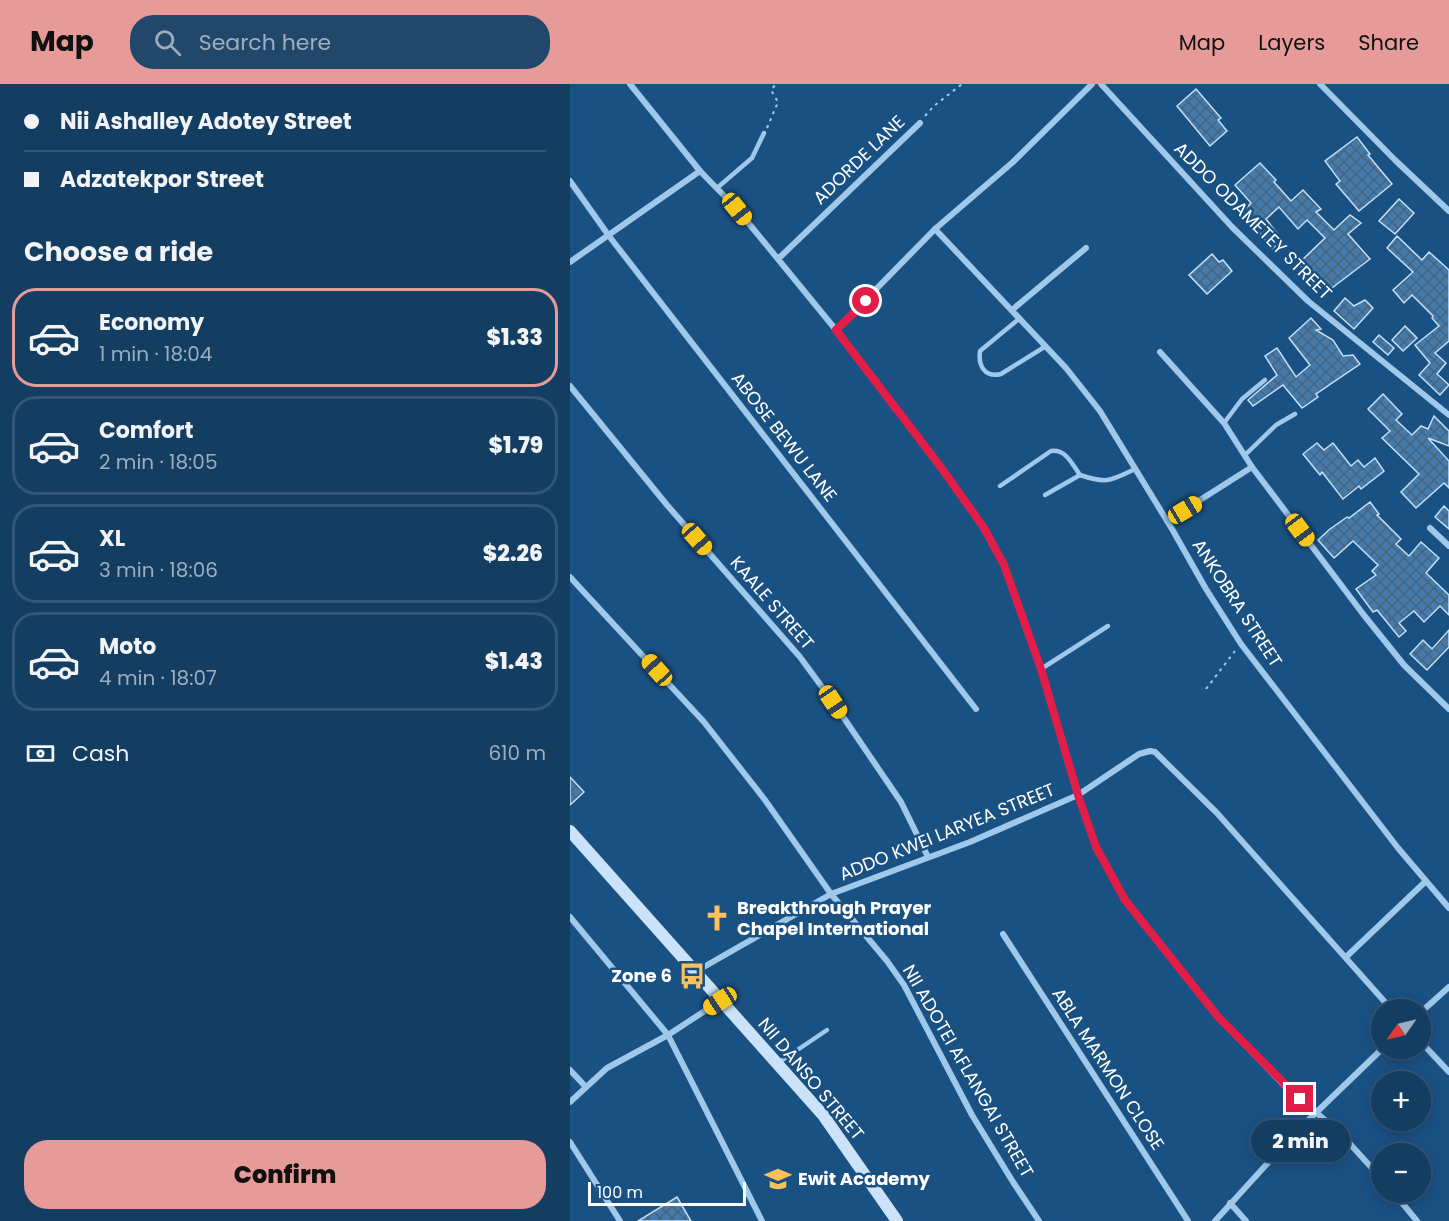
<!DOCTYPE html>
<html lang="en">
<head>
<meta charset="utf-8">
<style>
  :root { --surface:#143d62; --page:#21486b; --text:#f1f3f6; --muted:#9daebe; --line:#335677; --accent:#e69b98 }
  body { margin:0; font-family:Poppins,sans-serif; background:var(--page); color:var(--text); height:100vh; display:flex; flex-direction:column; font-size:22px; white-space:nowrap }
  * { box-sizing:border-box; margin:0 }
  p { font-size:20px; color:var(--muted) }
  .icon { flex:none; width:33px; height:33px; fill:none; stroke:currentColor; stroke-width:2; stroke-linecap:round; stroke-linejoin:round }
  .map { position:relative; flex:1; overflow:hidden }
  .drawer { display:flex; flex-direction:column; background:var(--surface); width:570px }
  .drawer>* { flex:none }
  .hud { display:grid; align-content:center; height:132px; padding:0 24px; background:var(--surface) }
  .needle { width:39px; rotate:236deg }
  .tools { position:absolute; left:801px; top:915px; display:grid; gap:12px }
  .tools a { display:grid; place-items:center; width:60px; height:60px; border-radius:50%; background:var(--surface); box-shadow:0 3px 15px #0003,0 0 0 2px var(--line); font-size:30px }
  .scale { position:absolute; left:18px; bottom:15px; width:158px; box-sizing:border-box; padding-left:6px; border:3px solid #fff; border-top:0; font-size:16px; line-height:21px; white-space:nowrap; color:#fff; -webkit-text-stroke:4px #1a5183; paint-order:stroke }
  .end { position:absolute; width:27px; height:27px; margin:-14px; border:8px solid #e11d48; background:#fff; box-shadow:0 0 0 3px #fff }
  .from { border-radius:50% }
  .bubble { position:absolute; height:42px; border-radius:21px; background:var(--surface); box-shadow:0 3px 15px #0003,0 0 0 2px var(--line); font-size:20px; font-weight:800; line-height:42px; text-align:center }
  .car { position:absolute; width:18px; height:36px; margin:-18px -9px; border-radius:8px; box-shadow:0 0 4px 2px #0007; background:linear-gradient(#f5c518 24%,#345 0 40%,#f5c518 0 76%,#345 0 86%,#f5c518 0) }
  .hud b { display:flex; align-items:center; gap:21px; height:57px; font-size:22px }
  .hud b+b { border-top:2px solid var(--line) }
  .hud i { width:15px; height:15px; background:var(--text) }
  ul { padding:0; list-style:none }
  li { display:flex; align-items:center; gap:18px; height:99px; margin:0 12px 9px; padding:0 12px; border:3px solid var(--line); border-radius:24px }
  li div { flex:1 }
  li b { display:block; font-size:22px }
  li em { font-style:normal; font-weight:800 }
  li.active { border-color:var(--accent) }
  li>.icon { width:54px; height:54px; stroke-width:1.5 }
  h2 { padding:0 24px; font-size:27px; line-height:72px }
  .pay { display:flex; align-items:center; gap:15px; height:66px; padding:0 24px; font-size:22px }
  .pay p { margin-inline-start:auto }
  .cta { display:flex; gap:12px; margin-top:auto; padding:12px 24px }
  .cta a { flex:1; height:69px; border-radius:24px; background:var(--accent); color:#111; font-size:24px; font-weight:800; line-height:69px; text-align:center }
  header { display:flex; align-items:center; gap:36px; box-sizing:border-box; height:84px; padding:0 30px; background:var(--accent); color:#111 }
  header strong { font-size:28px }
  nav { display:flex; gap:33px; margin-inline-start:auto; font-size:21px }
  .search { width:420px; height:54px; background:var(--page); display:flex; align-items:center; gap:15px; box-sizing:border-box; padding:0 21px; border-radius:24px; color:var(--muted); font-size:22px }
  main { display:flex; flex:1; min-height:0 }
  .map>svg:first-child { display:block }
</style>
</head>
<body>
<header>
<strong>Map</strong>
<div class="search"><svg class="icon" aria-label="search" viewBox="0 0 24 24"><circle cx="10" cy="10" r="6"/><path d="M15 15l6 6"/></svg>Search here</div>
<nav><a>Map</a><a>Layers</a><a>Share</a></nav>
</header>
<main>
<section class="drawer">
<div class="hud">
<b><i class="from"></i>Nii Ashalley Adotey Street</b>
<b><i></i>Adzatekpor Street</b>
</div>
<h2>Choose a ride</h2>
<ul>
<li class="active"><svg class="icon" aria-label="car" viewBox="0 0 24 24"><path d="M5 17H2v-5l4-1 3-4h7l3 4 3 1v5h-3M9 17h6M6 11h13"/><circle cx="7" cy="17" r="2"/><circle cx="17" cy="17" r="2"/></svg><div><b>Economy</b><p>1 min · 18:04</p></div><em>$1.33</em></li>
<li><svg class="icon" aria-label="car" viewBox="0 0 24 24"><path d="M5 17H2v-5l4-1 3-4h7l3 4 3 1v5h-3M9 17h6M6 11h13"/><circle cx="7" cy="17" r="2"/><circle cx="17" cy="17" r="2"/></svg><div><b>Comfort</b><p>2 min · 18:05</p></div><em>$1.79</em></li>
<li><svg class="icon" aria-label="car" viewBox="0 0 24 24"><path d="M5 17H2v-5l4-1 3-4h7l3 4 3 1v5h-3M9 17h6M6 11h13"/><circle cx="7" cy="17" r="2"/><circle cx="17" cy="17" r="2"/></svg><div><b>XL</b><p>3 min · 18:06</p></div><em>$2.26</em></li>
<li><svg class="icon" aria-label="car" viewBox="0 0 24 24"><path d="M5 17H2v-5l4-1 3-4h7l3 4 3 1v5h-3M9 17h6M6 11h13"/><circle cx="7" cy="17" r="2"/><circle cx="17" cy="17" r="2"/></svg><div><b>Moto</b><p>4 min · 18:07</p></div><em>$1.43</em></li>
</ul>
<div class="pay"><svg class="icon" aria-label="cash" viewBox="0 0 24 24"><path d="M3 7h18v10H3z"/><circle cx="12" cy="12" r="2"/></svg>Cash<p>610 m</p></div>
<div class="cta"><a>Confirm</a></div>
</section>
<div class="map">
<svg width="879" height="1137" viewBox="0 0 879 1137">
  <defs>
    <pattern id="building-cross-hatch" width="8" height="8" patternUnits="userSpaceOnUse" patternTransform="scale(1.5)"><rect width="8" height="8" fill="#437bac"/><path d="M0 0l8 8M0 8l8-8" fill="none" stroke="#48647c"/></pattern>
  </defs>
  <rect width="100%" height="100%" fill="#1a5183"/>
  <g fill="url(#building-cross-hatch)" stroke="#c4e0f8" stroke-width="1.5">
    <polygon points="626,5 651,34 648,36 657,47 640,62 607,22"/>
    <polygon points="787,53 800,70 798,71 822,100 789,127 766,100 770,97 755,77"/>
    <polygon points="690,79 706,96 704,98 721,117 733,106 751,125 746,128 764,146 780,131 791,139 778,150 800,175 758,207 744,188 740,192 728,180 755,154 737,136 728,145 709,123 696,135 713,157 702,165 689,148 692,146 673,127 681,119 665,101"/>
    <polygon points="829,115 844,129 825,150 809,137"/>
    <polygon points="827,152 852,176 859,168 879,186 879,257 865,269 876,279 867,290 879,301 870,311 849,291 860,279 845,261 869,242 862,234 863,232 842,211 834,219 823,206 843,188 817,164"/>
    <polygon points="642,170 649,178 653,176 662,187 637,210 619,191"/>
    <polygon points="775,214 784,222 795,216 803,224 784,245 764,227"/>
    <polygon points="741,234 751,245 746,246 763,256 773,272 783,271 790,280 746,310 748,313 732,324 713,301 683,322 678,316 707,291 695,272 707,264 726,293 740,281 719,254"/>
    <polygon points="835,242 847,254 833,267 822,256"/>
    <polygon points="809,251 824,264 818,271 803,258"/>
    <polygon points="813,310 832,330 826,336 842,351 851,342 858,345 864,332 879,347 879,362 858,354 879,377 879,404 874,399 846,424 831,408 849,390 812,354 820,347 798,325"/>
    <polygon points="747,359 754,366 763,359 781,382 788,376 794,383 805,374 814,387 791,405 789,402 773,415 752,388 750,391 733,370"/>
    <polygon points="800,418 809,430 807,431 831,455 826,460 839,472 851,458 869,474 856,489 879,511 879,531 870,522 854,538 844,527 829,539 836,547 829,553 807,526 803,528 786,505 806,491 802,487 808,481 783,457 764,474 748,456 760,445 777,433 779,434"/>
    <polygon points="874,422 879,427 879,445 865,433"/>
    <polygon points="879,546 879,563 857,586 840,570 853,556 862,565"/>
    <polygon points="0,693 14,708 0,721"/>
    <polygon points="107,1113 121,1137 68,1137"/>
  </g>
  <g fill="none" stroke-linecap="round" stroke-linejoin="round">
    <g stroke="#9fc8eb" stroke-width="2" stroke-dasharray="3 4.5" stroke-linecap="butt">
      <polyline points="355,32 364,22 392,0"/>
      <polyline points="197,44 208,18 201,6 206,0"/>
      <polyline points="636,605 665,567"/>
    </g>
    <g stroke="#9fc8eb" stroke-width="4.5">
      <polyline points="147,104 182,74 194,49"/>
      <path d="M450 234 410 267C408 282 415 294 431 290L476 262"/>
      <polyline points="654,339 672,315 695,296"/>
      <polyline points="675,371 706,341 725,330"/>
      <path d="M430 402 481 367C496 365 502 380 510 391"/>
      <path d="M475 411 510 391C537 400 540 397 565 385"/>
      <polyline points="471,585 538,542"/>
      <polyline points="208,979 257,946"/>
    </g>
    <g stroke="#9fc8eb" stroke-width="6">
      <polyline points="60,0 130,87 167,125 266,246 370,382 414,444 434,481 471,585 508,711 526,763 555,816 649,934 714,1001 769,1048 812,1095"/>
      <polyline points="531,0 662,143 738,217 879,331"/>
      <polyline points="750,0 825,76 879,127"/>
      <polyline points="0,97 39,152 406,625"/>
      <polyline points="365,145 496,284 530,327 602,445 636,505 671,560 828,764 879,824"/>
      <polyline points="208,175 350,39"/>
      <polyline points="0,178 130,87"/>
      <polyline points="442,226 516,164"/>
      <polyline points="266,246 365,145 443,78 522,0"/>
      <polyline points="590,268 654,339 682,383 793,530 834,581 879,625"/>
      <polyline points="0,302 97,421 230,573 263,618 331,718 358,773"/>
      <polyline points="597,437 682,383"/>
      <polyline points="860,444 879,462"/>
      <polyline points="0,493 134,638 195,716 261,810 317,877 334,901 402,1031 443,1098 469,1137"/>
      <polyline points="0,833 98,951 192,1137"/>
      <polyline points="433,850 618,1137"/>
      <polyline points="776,873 856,797"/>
      <polyline points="125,888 261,810 400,758 508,711 569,670 580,667 585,668 647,729 822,926"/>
      <polyline points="850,929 879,903"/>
      <polyline points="850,957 879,988"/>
      <polyline points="0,986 15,1002"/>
      <polyline points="0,1018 37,984 98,951 150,917"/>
      <polyline points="0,1058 50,1137"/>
      <polyline points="823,1108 847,1137"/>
      <polyline points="660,1119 676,1137"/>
      <polyline points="645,1137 726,1048 813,964"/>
    </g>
    <polyline stroke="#cbe2f8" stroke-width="12" points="0,747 253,1031 327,1137"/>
  </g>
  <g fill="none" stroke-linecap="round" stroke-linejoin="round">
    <polyline stroke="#e11d48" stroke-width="8" points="296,217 266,246 370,382 414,444 434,481 471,585 508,711 526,763 555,816 649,934 730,1015"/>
  </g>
  <defs>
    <g id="church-bare" transform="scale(2.07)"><path d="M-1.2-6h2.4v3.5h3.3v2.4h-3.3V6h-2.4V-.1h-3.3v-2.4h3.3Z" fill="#fdc05a" stroke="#1a5183" stroke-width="2.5" paint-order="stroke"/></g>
    <g id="bus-bare" transform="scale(2.07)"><path d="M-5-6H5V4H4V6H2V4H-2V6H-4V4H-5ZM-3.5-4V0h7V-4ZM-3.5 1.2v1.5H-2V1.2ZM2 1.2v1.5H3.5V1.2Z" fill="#fdc05a" stroke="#1a5183" stroke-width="2.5" paint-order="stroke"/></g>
    <g id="school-bare" transform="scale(2.07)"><path d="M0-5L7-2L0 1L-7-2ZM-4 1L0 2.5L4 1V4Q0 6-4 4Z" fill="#fdc05a" stroke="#1a5183" stroke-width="2.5" paint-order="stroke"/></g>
  </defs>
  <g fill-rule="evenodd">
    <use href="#church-bare" x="147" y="834"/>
    <use href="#bus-bare" x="122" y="892"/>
    <use href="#school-bare" x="208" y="1095"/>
  </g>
  <g text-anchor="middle" stroke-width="5" stroke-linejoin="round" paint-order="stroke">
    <g font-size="18" fill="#fff" stroke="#1a5183">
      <text transform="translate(289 76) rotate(-44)" y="6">ADORDE LANE</text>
      <text transform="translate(683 137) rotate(45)" y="6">ADDO ODAMETEY STREET</text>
      <text transform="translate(214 353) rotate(52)" y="6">ABOSE BEWU LANE</text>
      <text transform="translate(202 519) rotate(49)" y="6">KAALE STREET</text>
      <text transform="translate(667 519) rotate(57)" y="6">ANKOBRA STREET</text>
      <text transform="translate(377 748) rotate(-22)" y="6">ADDO KWEI LARYEA STREET</text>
      <text transform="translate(538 985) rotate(57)" y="6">ABLA MARMON CLOSE</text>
      <text transform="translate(398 987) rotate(60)" y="6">NII ADOTEI AFLANGAI STREET</text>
      <text transform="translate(241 995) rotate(50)" y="6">NII DANSO STREET</text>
    </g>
    <g font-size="18" font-weight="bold" fill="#fff" stroke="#1a5183" text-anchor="start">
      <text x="167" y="830">Breakthrough Prayer<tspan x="167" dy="21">Chapel International</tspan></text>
      <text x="102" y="898" text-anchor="end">Zone 6</text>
      <text x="228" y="1101">Ewit Academy</text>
    </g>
  </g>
</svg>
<div class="tools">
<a><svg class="needle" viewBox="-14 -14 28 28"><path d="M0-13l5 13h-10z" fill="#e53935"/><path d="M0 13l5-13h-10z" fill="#9daebe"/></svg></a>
<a>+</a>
<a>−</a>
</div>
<div class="scale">100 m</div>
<i class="end from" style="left:296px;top:217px"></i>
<i class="end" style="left:730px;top:1015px"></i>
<div class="bubble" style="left:681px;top:1036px;width:99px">2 min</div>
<i class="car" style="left:167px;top:125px;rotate:141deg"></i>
<i class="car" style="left:615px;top:426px;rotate:59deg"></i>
<i class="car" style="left:730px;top:446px;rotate:143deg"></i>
<i class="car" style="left:127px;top:455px;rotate:139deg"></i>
<i class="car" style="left:87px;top:586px;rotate:318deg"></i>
<i class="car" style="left:263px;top:618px;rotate:146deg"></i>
<i class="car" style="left:150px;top:917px;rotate:237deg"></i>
</div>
</main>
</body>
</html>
